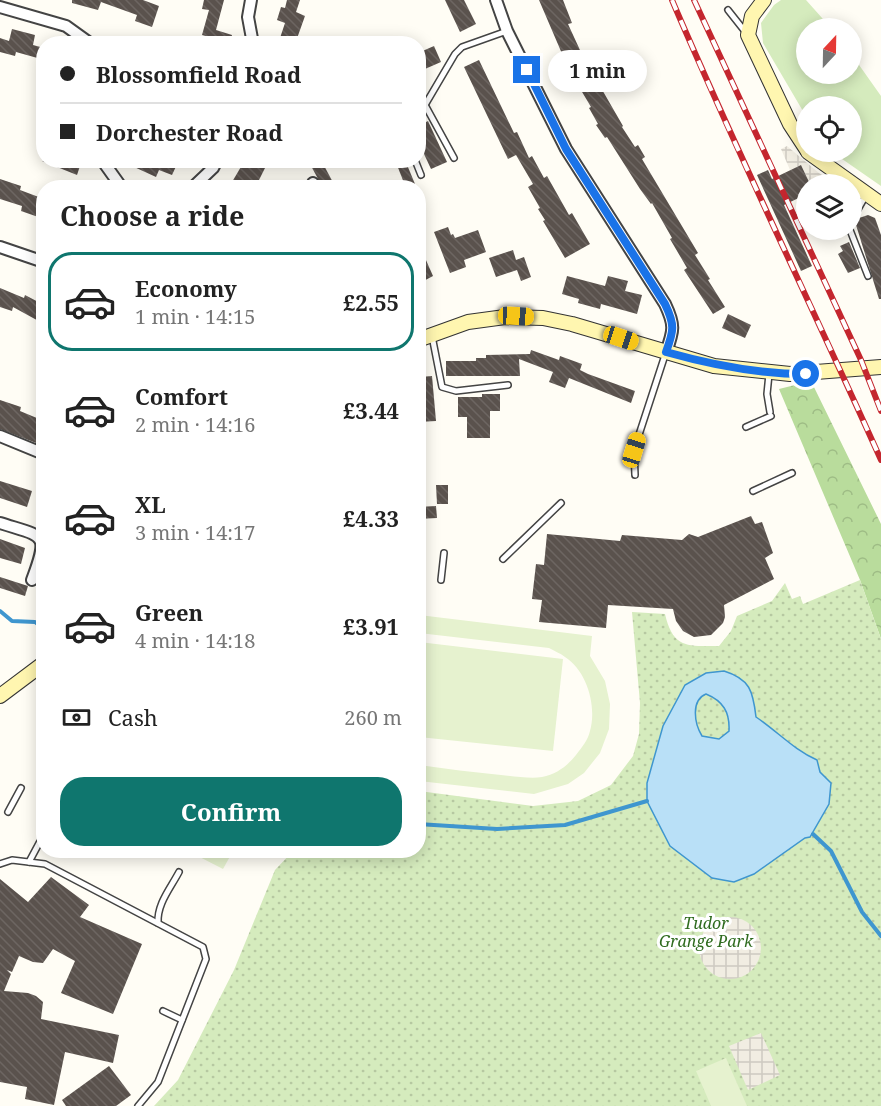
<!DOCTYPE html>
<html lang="en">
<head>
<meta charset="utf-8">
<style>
  :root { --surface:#fff; --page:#f2f2f2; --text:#222; --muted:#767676; --line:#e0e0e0; --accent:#0f766e }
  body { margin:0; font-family:"Noto Serif",serif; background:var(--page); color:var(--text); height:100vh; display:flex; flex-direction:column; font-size:22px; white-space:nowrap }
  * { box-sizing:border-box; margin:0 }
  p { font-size:20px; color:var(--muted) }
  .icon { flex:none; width:33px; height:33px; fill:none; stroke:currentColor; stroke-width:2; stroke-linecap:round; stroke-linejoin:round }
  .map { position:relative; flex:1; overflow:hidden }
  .details { position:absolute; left:36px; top:180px; width:390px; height:678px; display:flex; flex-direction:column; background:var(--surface); border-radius:24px; box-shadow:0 3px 15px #0003 }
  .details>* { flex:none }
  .banner { position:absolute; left:36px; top:36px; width:390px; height:132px; border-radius:24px; box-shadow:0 3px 15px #0003; display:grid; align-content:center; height:132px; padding:0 24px; background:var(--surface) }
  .needle { width:39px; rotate:22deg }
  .tools { position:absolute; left:796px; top:18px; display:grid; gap:12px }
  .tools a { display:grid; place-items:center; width:66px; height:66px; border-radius:50%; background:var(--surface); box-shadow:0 3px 15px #0003; font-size:30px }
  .end { position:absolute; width:27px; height:27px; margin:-14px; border:8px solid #1a73e8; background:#fff; box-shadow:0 0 0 3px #fff }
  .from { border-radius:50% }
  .bubble { position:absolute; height:42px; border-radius:21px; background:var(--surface); box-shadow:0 3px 15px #0003; font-size:20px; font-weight:700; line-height:42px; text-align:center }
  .car { position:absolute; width:18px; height:36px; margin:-18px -9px; border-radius:8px; box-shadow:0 0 4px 2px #0007; background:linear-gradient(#f5c518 24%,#345 0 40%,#f5c518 0 76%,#345 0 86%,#f5c518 0) }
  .banner b { display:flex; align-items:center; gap:21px; height:57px; font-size:22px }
  .banner b+b { border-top:2px solid var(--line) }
  .banner i { width:15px; height:15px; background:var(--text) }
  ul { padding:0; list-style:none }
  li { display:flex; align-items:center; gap:18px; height:99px; margin:0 12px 9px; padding:0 12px; border:3px solid transparent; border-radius:24px }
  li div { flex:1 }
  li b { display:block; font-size:22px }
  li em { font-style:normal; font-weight:700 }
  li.on { border-color:var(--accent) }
  li>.icon { width:54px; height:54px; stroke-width:1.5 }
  h2 { padding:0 24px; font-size:27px; line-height:72px }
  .pay { display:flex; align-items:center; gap:15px; height:66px; padding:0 24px; font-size:22px }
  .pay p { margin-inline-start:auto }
  .button { display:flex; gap:12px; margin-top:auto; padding:12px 24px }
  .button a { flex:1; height:69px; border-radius:24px; background:var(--accent); color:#fff; font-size:24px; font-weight:700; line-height:69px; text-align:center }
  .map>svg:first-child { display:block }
</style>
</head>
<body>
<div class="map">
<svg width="881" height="1106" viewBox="0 0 881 1106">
  <defs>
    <pattern id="forest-crowns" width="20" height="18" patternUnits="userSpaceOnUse" patternTransform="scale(1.5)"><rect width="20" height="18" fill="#b9dc9c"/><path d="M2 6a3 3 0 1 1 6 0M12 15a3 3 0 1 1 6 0" fill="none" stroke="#9ebc85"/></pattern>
    <pattern id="park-dots" width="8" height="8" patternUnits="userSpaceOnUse" patternTransform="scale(1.5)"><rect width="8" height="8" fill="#d5ebbd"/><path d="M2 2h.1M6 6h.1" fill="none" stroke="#b6c8a1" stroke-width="1.8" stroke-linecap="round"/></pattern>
    <pattern id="plaza-grid" width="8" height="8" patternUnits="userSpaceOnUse" patternTransform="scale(1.5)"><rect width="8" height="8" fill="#f1ede2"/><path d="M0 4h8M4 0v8" fill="none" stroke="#cecac1"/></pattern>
    <pattern id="building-back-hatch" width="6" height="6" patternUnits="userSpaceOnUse" patternTransform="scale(1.5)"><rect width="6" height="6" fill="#5a524d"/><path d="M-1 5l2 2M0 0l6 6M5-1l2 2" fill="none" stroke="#6d6662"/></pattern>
  </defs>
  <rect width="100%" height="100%" fill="#fffdf5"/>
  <polygon fill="#d5ebbd" points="781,0 806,0 831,28 807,28 807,74 852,74 852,55 881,96 881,186 832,152 852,152 852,106 807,106 807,118 763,43 761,23 774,5"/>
  <polygon fill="url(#forest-crowns)" points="811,381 881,524 881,639 860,580 779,389"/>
  <path fill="url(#park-dots)" d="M860 580 881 639V1106H154L178 1080 234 970 275 870 293 851 418 850 419 791 533 806 578 801 611 785 633 756 639 734 640 703 632 612 665 614C673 649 688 646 719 646L731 631 737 616 772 601 785 583 792 599 800 596 803 604Z"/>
  <g fill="#e6f2cf">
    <path d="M419 615 592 636 590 656 605 681 610 704 609 729 600 753 584 773 568 784 534 794 419 781V765C446 769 473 772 501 775 514 776 530 779 542 777 557 774 567 766 576 755 582 747 588 740 590 731 597 706 587 671 565 657 560 653 554 651 549 648L419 633Z"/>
    <polygon points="419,642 563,659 553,751 419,737"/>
    <polygon points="188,851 233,851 223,869"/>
    <polygon points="726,1058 747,1106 711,1106 696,1071"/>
  </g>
  <g fill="url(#plaza-grid)">
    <polygon points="787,146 819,173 835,184 810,184 801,165 790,170 781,149"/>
    <circle cx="730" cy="948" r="31"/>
    <polygon points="761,1033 780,1075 748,1090 729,1046"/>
  </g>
  <path fill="#b9e0f7" stroke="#3f96cf" stroke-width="1.5" fill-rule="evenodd" d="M724 671C750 679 753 691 756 717 777 731 794 750 817 760L820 772 831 783 829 804 810 837 805 838 754 874 734 882 712 878 670 846 647 801V783L663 726 685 685 706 673ZM706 694C723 701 730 712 729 731L719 739 702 736C694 723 691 700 706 694Z"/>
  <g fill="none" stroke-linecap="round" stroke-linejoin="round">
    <g stroke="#3f96cf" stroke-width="4">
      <polyline points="0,611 12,621 35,622 44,629"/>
      <polyline points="418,824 497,829 565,825 647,801"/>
      <polyline points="813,834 831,851 862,912 881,936"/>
    </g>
  </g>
  <g fill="url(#building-back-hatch)">
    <polygon points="72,0 143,0 159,6 152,27 135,21 137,15 101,2 98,10 72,3"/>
    <polygon points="204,0 224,0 216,30 232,35 230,44 211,44 213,38 202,35 209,10 202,9"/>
    <polygon points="287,0 300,0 296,12 305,16 295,44 278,44 285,23 277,20 281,7 285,8"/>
    <polygon points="445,0 464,0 476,24 460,32"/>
    <polygon points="539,0 563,0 572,23 568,24 585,61 588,59 596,72 593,74 623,126 622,127 635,147 638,145 645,157 642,159 698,253 695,255 710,279 708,280 725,307 713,314 684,270 687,268 670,239 672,238 652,203 651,204 640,189 607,137 605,138 596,125 598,124 589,108 591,107 569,70"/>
    <polygon points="12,29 35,35 33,45 44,48 41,59 16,52 15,56 0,52 0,38 9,41"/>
    <polygon points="434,46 441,62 418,72 418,53"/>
    <polygon points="479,60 514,133 517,132 529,158 532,156 544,178 547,176 569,215 572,213 590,244 565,258 543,221 545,220 538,209 540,208 528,187 533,184 516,155 508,159 464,67"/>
    <polygon points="428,121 447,162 431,169 418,141 418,126"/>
    <polygon points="74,160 81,163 77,175 42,161"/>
    <polygon points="119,160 179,160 172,175 159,170 156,177"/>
    <polygon points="245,160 269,160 255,188 244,188 232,182"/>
    <polygon points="317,160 321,160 336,188 323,188 310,164"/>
    <polygon points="395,160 405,160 415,184 406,188"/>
    <polygon points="801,165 810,184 807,184 807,194 784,205 812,266 801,271 757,175 768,170 772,179"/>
    <polygon points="0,179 21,186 20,190 44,199 44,219 21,211 22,206 0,199"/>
    <polygon points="868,215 875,218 881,235 881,299 879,299 856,225 859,218"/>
    <polygon points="448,227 451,235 453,234 455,238 478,230 486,252 464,260 466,267 450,273 434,232"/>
    <polygon points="418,242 433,276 418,284"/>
    <polygon points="849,242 860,268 848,273 838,254 843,251 840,246"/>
    <polygon points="513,250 516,260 524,257 531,277 521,281 517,270 496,277 489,258"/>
    <polygon points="567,276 605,286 608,276 628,281 625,291 642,295 637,314 601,304 600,309 578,303 579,299 562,294"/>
    <polygon points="0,288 24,298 25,295 44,305 44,324 13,307 12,311 0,307"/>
    <polygon points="728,314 751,325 745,338 722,328"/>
    <polygon points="531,350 559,360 560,356 582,364 580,370 588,374 635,391 631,403 569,378 565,388 549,382 553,372 519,359 520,376 446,376 446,361 476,361 476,358 486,358 486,355 530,354"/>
    <polygon points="432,376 436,421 418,422 420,377"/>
    <polygon points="482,394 500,394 500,411 490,411 490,438 467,438 467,417 458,417 458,397 482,397"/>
    <polygon points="0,400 21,407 20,411 44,421 44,446 0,429"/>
    <polygon points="0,481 32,491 27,507 0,498"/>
    <polygon points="436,485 448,485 448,504 437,504"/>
    <polygon points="436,506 437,518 418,519 418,507"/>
    <polygon points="751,516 755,524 762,522 773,553 765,558 774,579 724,605 725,617 723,623 711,635 694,637 683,631 676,621 673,609 608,605 606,628 539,622 542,600 532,599 536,564 544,565 547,534 620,541 622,535 682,540 689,534 698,537"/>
    <polygon points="0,539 25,548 21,564 0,558"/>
    <polygon points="0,577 28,586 25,596 0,588"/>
    <polygon points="51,877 89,905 80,917 142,944 113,1014 61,993 75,961 53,949 43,963 33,962 19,956 12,972 7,970 11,974 4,991 28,993 36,996 43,1002 41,1019 119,1035 113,1063 65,1052 54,1105 25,1099 27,1087 0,1082 0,879 28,902"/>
    <polygon points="109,1066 131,1095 116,1106 66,1106 62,1100"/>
  </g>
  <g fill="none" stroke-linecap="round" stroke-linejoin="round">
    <g stroke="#444" stroke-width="8">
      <g id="lane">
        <polyline points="728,10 747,34"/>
        <polyline points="425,105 454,158"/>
        <polyline points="418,109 425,105 455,54 462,47 507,31"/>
        <polyline points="415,160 421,175"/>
        <polyline points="852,220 866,195"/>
        <polyline points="850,230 868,276"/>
        <polyline points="432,336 442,387 456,391 508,385"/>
        <polyline points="769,374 767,394 770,412"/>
        <polyline points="746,427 771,416"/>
        <polyline points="635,475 634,450 666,352"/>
        <polyline points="753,491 792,473"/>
        <polyline points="503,559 561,503"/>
        <polyline points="441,580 444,553"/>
        <polyline points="8,812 21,788"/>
        <polyline points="29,862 44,834"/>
        <polyline points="0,864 12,860 45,864 203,947 206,959 158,1082 138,1106"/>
        <path d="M158 923C157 904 170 889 179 872"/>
        <polyline points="163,1011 182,1020"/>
      </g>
    </g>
    <g stroke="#444" stroke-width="14">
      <g id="street">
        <polyline points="251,0 248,17 253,44"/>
        <path d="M496 0 507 31 566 149 665 304C675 325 674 330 666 352"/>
        <polyline points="0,7 66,26 91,44"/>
        <polyline points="102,160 122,188"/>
        <polyline points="313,183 316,188"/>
        <polyline points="192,188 213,168 217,160"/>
        <polyline points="0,247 44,262"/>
        <polyline points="0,436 44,454"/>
        <path d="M0 523C44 537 50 532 32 580"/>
      </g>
    </g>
    <g stroke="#333" stroke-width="16">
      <g id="secondary">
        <polyline points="764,0 752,16 748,35 790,124 807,150"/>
        <polyline points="808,152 881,204"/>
        <polyline points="418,340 468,322 505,317 543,318 572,324 714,366 790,374 881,367"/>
        <polyline points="0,696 44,663"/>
      </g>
    </g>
    <use href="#lane" stroke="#fff" stroke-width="5"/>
    <use href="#street" stroke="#fff" stroke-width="10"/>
    <use href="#secondary" stroke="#fff6b0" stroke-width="14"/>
    <g stroke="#c4262e" stroke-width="6">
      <g id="rail">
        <path d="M672 0C738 155 812 306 881 460"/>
        <polyline points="694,0 861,360 881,411"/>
      </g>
    </g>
    <use href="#rail" stroke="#fff" stroke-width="4" stroke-dasharray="11" stroke-linecap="butt"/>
  </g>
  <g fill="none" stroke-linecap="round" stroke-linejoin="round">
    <path stroke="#1a73e8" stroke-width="8" d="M527 70 566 149 665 304C675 325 674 330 666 352 712 365 757 374 806 374"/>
  </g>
  <g text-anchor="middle" stroke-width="6" stroke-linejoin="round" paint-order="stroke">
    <g font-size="16" font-style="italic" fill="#2f6b1f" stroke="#fff">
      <text x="706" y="929">Tudor<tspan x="706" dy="18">Grange Park</tspan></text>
    </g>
  </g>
</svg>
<div class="tools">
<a><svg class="needle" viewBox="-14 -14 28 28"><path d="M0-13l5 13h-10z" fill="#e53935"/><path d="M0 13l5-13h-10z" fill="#767676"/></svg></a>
<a><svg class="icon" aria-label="locate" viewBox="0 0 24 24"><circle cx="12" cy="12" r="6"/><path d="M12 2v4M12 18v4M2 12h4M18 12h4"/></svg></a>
<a><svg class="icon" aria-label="layers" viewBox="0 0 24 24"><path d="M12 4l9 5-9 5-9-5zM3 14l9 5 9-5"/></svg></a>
</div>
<i class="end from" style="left:806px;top:374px"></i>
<i class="end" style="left:527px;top:70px"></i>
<div class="bubble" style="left:548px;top:50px;width:99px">1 min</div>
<i class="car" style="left:516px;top:316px;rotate:93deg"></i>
<i class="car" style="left:621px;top:338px;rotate:108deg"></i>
<i class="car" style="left:634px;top:450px;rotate:17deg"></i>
<div class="banner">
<b><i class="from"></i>Blossomfield Road</b>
<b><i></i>Dorchester Road</b>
</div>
<section class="details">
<h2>Choose a ride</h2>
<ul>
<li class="on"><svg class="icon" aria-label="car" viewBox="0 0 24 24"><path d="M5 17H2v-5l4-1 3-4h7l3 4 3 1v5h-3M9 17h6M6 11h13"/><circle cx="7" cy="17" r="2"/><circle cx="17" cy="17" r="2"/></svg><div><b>Economy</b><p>1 min · 14:15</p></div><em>£2.55</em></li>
<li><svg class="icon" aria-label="car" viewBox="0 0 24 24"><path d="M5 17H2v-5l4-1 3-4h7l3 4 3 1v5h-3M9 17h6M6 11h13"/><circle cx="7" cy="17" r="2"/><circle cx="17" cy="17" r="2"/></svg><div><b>Comfort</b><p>2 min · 14:16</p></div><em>£3.44</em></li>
<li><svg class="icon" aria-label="car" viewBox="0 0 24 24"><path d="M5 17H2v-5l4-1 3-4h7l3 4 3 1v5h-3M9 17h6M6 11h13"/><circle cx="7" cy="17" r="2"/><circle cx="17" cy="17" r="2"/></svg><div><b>XL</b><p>3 min · 14:17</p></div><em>£4.33</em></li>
<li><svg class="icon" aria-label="car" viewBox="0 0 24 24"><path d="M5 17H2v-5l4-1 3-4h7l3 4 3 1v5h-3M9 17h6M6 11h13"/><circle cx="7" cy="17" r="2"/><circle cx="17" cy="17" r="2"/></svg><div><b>Green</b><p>4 min · 14:18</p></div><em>£3.91</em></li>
</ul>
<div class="pay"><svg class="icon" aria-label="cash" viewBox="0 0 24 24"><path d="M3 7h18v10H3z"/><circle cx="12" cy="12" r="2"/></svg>Cash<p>260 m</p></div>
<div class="button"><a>Confirm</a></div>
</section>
</div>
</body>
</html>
